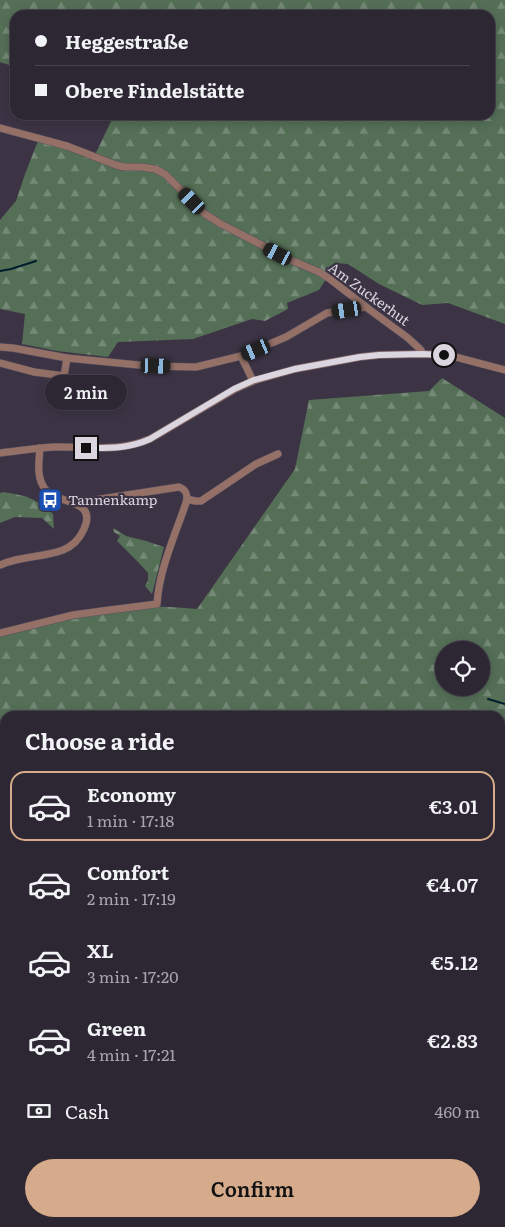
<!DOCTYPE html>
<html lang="en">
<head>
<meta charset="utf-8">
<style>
  :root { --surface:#2d2733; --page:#352f3b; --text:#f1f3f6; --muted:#a7a5ac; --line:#48444e; --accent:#d6ab8b }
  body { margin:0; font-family:Literata,serif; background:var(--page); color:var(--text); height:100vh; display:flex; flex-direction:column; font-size:19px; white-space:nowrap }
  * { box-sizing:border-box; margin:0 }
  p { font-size:16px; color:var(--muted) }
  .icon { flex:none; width:28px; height:28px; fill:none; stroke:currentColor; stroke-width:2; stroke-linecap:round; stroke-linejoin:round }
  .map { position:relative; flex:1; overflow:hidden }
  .drawer { position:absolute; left:0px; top:711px; width:505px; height:516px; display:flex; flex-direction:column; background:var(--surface); border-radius:15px 15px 0 0; box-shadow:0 2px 12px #0003,0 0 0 1px var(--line) }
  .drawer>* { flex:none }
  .guide { position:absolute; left:10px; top:10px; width:485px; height:110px; border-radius:15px; box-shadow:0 2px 12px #0003,0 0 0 1px var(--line); display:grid; align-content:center; height:110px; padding:0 25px; background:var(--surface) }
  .tools { position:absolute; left:435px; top:641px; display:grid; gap:10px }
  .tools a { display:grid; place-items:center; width:55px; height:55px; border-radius:50%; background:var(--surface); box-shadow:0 2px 12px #0003,0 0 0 1px var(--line); font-size:25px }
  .end { position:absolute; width:22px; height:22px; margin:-11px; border:6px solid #dad5df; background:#111; box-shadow:0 0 0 2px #111 }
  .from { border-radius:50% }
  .bubble { position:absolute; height:35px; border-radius:18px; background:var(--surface); box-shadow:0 2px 12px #0003,0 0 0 1px var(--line); font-size:16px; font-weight:600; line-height:35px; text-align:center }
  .car { position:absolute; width:15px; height:30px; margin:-15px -8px; border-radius:6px; box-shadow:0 0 4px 1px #0007; background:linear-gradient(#222 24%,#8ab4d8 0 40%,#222 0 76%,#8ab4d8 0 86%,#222 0) }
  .guide b { display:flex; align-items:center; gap:18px; height:48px; font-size:19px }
  .guide b+b { border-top:1px solid var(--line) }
  .guide i { width:12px; height:12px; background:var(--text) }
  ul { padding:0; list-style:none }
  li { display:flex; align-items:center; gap:15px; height:70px; margin:0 10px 8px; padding:0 15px; border:2px solid transparent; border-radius:15px }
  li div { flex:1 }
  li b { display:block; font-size:19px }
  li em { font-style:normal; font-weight:600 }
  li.selected { border-color:var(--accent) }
  li>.icon { width:45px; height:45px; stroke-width:1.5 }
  h2 { padding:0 25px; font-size:22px; line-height:60px }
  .pay { display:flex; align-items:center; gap:12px; height:55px; padding:0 25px; font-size:19px }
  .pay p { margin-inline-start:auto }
  .primary-button { display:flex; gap:10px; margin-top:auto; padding:10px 25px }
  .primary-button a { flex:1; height:58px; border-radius:30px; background:var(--accent); color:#111; font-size:20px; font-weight:600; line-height:58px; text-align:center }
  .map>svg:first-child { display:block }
</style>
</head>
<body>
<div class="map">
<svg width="505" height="1227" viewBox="0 0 505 1227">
  <defs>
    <pattern id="forest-firs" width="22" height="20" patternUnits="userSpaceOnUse" patternTransform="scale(1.25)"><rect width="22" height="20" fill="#556f57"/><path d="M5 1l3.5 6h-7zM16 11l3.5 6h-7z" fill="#758977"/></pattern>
  </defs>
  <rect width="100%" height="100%" fill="#3c3444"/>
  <g fill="url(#forest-firs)" fill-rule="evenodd">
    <polygon points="0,0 505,0 505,324 448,303 422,305 379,284 348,264 336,263 319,290 287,303 288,309 265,321 252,319 193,339 118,342 108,357 57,351 22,344 25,314 0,309 0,220 16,201 25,174 38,141 69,150 93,159 114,115 490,115 490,15 15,15 15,67 0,62"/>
    <path d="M442 378 505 418V719L500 722V716H5V910L0 918V637C49 624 99 611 151 607 166 606 182 608 197 609L295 469 309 400 429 391ZM444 650H481V688H444Z"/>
    <path d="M3 492C28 496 33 497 53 514L54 529 42 518 15 517 0 523V493Z"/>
    <polygon points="113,528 126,536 146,541 164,547 152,594 145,586 148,580 148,573 138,562 117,541 120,536 114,532"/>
    <polygon points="500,752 505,757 505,1105 500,1104"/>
    <polygon points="500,1168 505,1170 505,1227 496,1223 500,1222"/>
  </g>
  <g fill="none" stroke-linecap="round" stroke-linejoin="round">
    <g stroke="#001e2e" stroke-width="2">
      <polyline points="0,271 11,269 36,261"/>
      <polyline points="488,699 505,704"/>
      <polyline points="500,1162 505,1164"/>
      <polyline points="500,1191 505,1190"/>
    </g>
    <g stroke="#585160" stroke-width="8">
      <g id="minor">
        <polyline points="0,128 67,146 116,165 124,167 141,167 155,169 165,174 205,214 221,224 293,261 319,272 330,279 366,307 408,338 421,350 422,354"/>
        <polyline points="0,347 13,348 67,358 149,366 196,367 241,356 286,337 327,313 366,307"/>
        <polyline points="241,356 253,381"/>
        <polyline points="0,363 34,372 64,376 67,358"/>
        <path d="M0 453C18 451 36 448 54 447 88 446 117 453 150 439L235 389 253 381 295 369 360 357 379 355 422 354 448 355 505 370"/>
        <polyline points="187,499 195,501 201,501 256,464 278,454"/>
        <path d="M0 565C22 555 43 558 63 550 73 546 80 538 84 529 98 498 57 505 45 489 36 477 39 462 40 448"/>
        <path d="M0 633 73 615 102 611 157 604C159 570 175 535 186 503 188 495 187 490 179 487L88 501 81 506"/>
        <polyline points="0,914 5,915"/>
        <polyline points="0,944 5,948"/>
        <polyline points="0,1071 5,1072"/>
        <polyline points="0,1178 5,1177"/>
        <polyline points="193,1222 196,1227"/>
        <polyline points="344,1222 350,1227"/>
        <polyline points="489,1222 498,1227"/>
        <polyline points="50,1227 61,1222"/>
      </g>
    </g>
    <g stroke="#585160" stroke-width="10">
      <g id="major">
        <polyline points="500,1111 505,1112"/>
        <polyline points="0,1133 5,1132"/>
      </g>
    </g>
    <use href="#minor" stroke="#947067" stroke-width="7"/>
    <use href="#major" stroke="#f0a793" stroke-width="9"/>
  </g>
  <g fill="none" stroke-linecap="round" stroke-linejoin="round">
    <path stroke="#dad5df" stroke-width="6" d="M86 448C109 448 128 449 150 439L234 389 254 380 295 369 360 357 379 355 422 354 444 355"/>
  </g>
  <defs>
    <g id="bus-square" transform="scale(1.25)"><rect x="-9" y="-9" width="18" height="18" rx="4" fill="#1a4fb4" stroke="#3c3444"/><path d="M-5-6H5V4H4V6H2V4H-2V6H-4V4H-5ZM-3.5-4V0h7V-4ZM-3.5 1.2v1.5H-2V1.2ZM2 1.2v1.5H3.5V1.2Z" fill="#fff"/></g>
  </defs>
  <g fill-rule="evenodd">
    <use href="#bus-square" x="50" y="500"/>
  </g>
  <g text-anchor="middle" stroke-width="4.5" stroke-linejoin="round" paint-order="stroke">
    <g font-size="14" fill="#dad5df" stroke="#3c3444">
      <text transform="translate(369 294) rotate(36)" y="5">Am Zuckerhut</text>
    </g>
    <g font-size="14" fill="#dad5df" stroke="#3c3444" text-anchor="start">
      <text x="68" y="505">Tannenkamp</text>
    </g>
  </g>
</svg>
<div class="tools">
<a><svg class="icon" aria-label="locate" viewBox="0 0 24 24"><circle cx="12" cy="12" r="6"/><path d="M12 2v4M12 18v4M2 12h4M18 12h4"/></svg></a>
</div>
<i class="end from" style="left:444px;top:355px"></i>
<i class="end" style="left:86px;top:448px"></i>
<div class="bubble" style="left:45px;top:375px;width:82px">2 min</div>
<i class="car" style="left:192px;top:201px;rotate:315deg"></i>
<i class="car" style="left:278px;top:254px;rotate:297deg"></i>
<i class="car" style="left:347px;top:310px;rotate:261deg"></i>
<i class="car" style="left:256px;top:350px;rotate:247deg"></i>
<i class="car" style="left:156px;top:366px;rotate:92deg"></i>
<div class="guide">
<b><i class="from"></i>Heggestraße</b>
<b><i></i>Obere Findelstätte</b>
</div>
<section class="drawer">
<h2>Choose a ride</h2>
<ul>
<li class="selected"><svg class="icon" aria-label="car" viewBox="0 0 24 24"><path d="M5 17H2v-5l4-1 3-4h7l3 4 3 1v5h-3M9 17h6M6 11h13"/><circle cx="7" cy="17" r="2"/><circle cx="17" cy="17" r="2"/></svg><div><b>Economy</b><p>1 min · 17:18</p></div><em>€3.01</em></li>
<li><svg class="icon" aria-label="car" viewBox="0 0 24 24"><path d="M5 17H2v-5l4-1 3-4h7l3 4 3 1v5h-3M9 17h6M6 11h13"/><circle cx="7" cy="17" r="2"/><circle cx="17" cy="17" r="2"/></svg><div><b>Comfort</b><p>2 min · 17:19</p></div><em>€4.07</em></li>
<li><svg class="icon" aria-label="car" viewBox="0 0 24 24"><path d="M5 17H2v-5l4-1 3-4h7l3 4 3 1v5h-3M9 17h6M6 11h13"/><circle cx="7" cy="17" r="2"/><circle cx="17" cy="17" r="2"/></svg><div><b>XL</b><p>3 min · 17:20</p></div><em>€5.12</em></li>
<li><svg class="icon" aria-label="car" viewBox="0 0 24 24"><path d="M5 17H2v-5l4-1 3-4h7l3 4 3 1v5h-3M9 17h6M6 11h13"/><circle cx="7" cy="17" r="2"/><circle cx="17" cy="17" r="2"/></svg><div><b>Green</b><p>4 min · 17:21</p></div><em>€2.83</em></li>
</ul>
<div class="pay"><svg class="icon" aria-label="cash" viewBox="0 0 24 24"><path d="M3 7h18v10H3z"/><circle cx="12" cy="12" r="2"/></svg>Cash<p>460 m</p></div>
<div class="primary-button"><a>Confirm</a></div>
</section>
</div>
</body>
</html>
